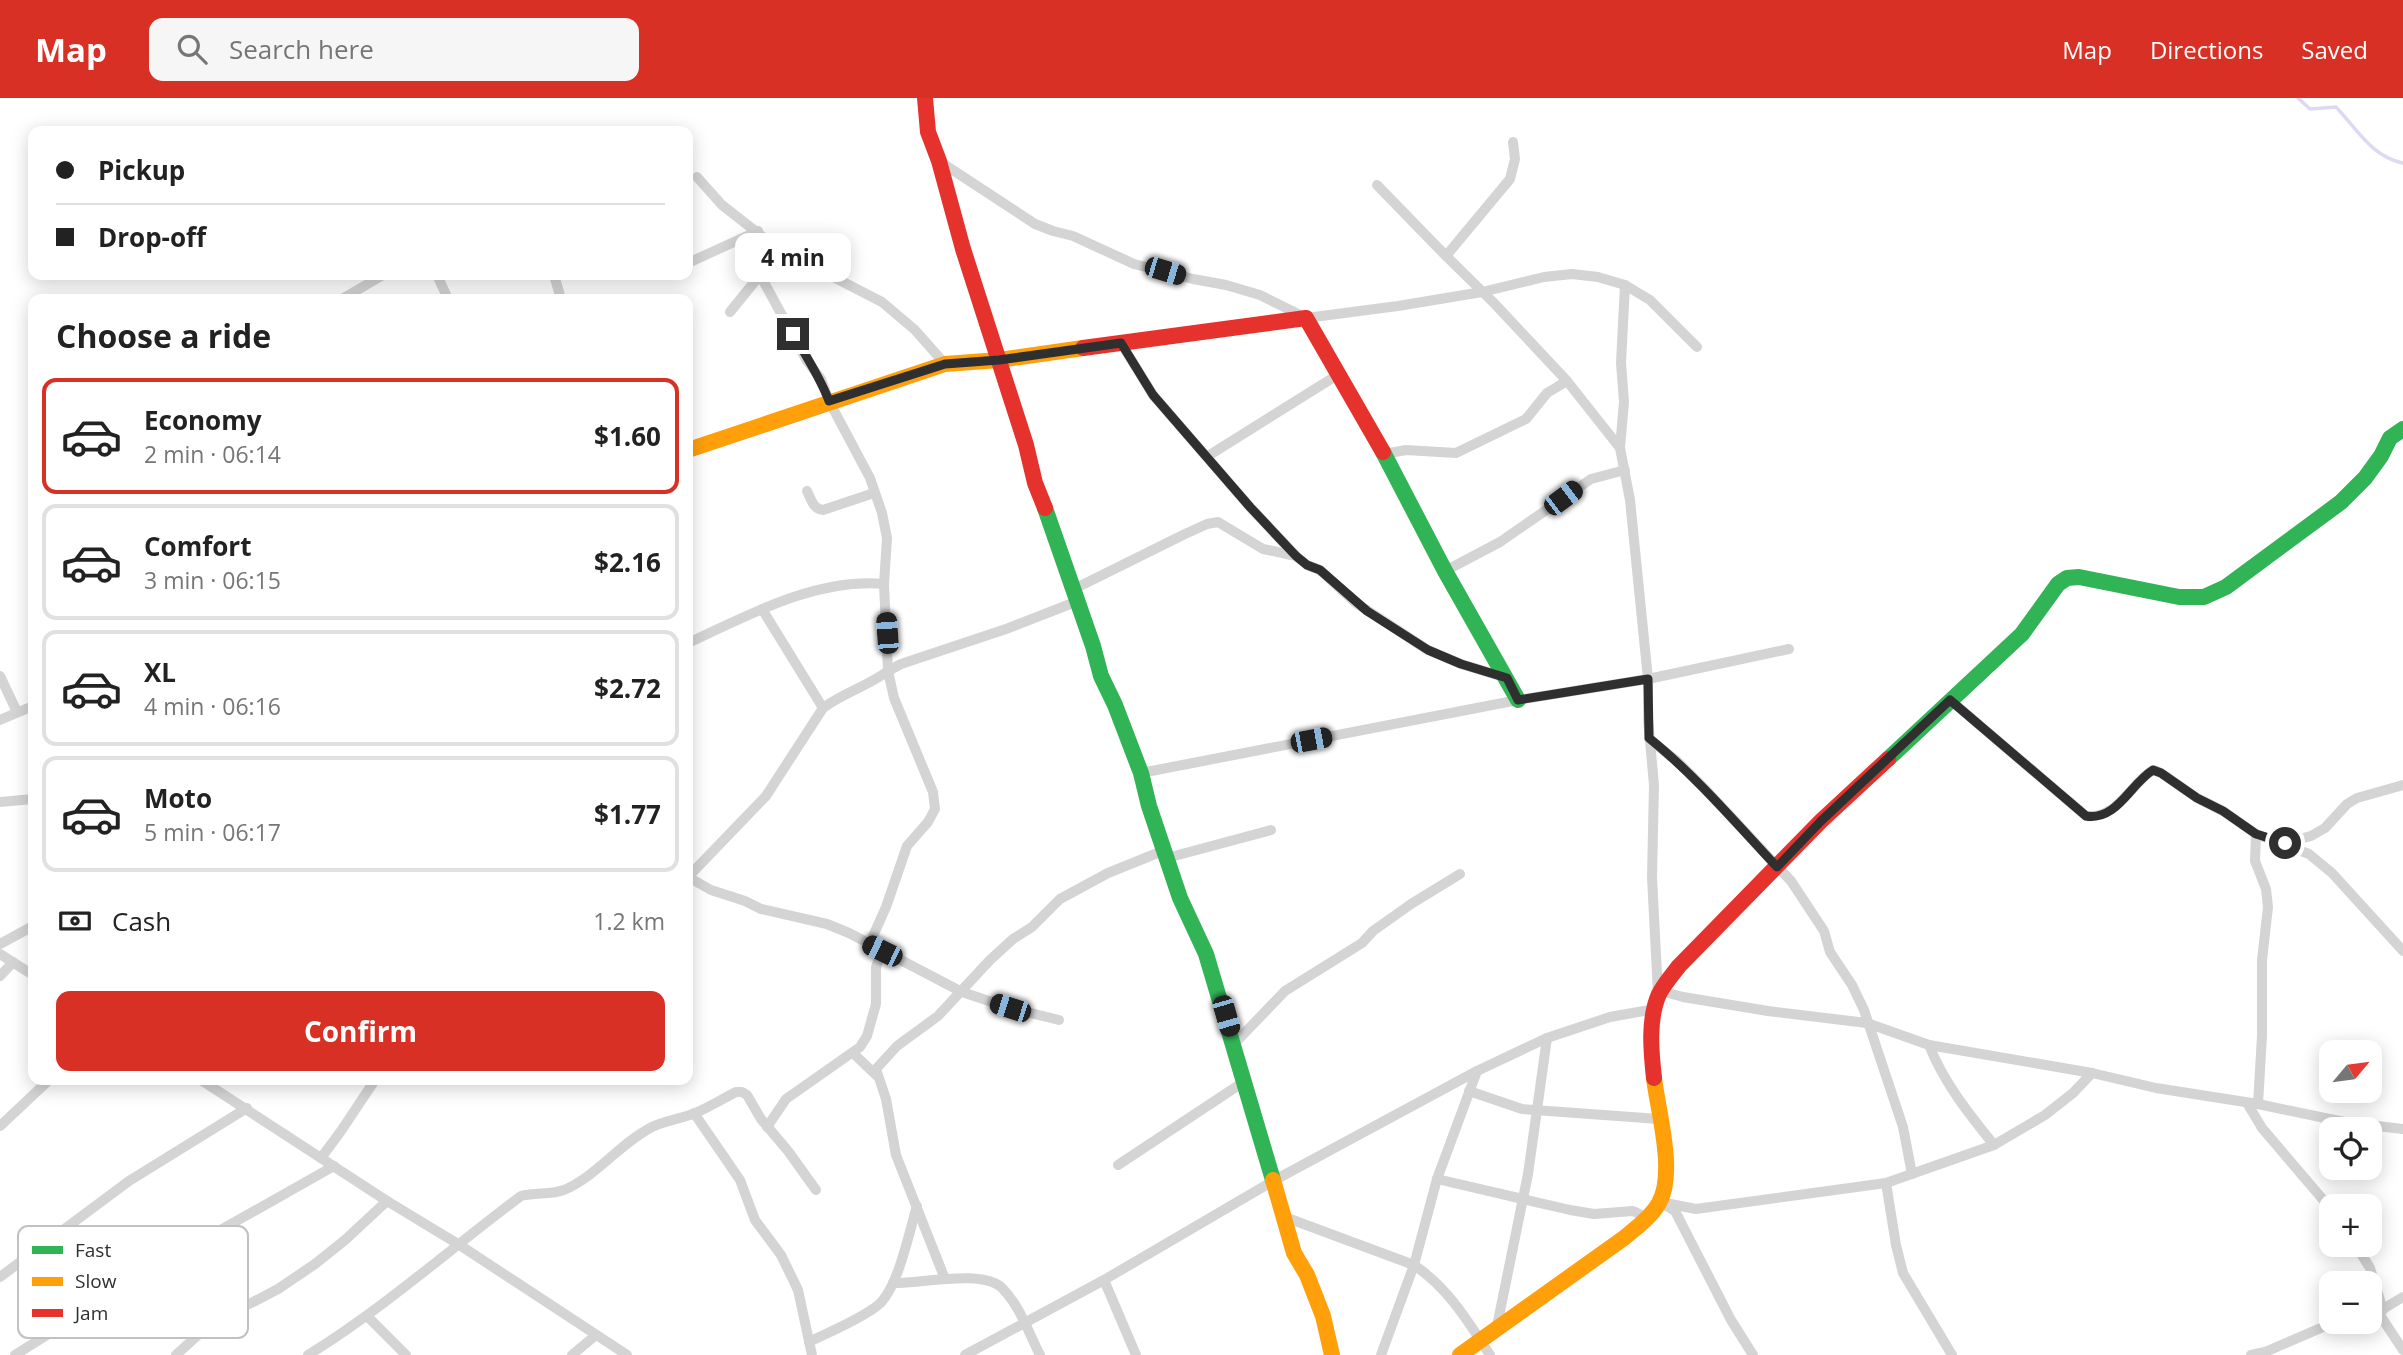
<!DOCTYPE html>
<html lang="en">
<head>
<meta charset="utf-8">
<style>
  :root { --surface:#fff; --page:#f6f6f6; --text:#222; --muted:#767676; --line:#e0e0e0; --accent:#d93025 }
  body { margin:0; font-family:"Open Sans",sans-serif; background:var(--page); color:var(--text); height:100vh; display:flex; flex-direction:column; font-size:26px; white-space:nowrap }
  * { box-sizing:border-box; margin:0 }
  p { font-size:23px; color:var(--muted) }
  .icon { flex:none; width:38px; height:38px; fill:none; stroke:currentColor; stroke-width:2; stroke-linecap:round; stroke-linejoin:round }
  .map { position:relative; flex:1; overflow:hidden }
  .details { position:absolute; left:28px; top:196px; width:665px; height:791px; display:flex; flex-direction:column; background:var(--surface); border-radius:14px; box-shadow:0 4px 18px #0003 }
  .details>* { flex:none }
  .top-card { position:absolute; left:28px; top:28px; width:665px; height:154px; border-radius:14px; box-shadow:0 4px 18px #0003; display:grid; align-content:center; height:154px; padding:0 28px; background:var(--surface) }
  .needle { width:46px; rotate:61deg }
  .fabs { position:absolute; left:2319px; top:942px; display:grid; gap:14px }
  .fabs a { display:grid; place-items:center; width:63px; height:63px; border-radius:14px; background:var(--surface); box-shadow:0 4px 18px #0003; font-size:35px }
  .end { position:absolute; width:32px; height:32px; margin:-16px; border:9px solid #2f2f2f; background:#fff; box-shadow:0 0 0 4px #fff }
  .from { border-radius:50% }
  .bubble { position:absolute; height:49px; border-radius:14px; background:var(--surface); box-shadow:0 4px 18px #0003; font-size:23px; font-weight:700; line-height:49px; text-align:center }
  .car { position:absolute; width:21px; height:42px; margin:-21px -10px; border-radius:9px; box-shadow:0 0 5px 2px #0007; background:linear-gradient(#222 24%,#8ab4d8 0 40%,#222 0 76%,#8ab4d8 0 86%,#222 0) }
  .top-card b { display:flex; align-items:center; gap:24px; height:66px; font-size:26px }
  .top-card b+b { border-top:2px solid var(--line) }
  .top-card i { width:18px; height:18px; background:var(--text) }
  ul { padding:0; list-style:none }
  li { display:flex; align-items:center; gap:21px; height:116px; margin:0 14px 10px; padding:0 14px; border:4px solid var(--line); border-radius:14px }
  li div { flex:1 }
  li b { display:block; font-size:26px }
  li em { font-style:normal; font-weight:700 }
  li.on { border-color:var(--accent) }
  li>.icon { width:63px; height:63px; stroke-width:1.5 }
  h2 { padding:0 28px; font-size:32px; line-height:84px }
  .pay { display:flex; align-items:center; gap:18px; height:77px; padding:0 28px; font-size:26px }
  .pay p { margin-inline-start:auto }
  .cta { display:flex; gap:14px; margin-top:auto; padding:14px 28px }
  .cta a { flex:1; height:80px; border-radius:14px; background:var(--accent); color:#fff; font-size:28px; font-weight:700; line-height:80px; text-align:center }
  header { display:flex; align-items:center; gap:42px; box-sizing:border-box; height:98px; padding:0 35px; background:var(--accent); color:#fff }
  header strong { font-size:33px }
  nav { display:flex; gap:38px; margin-inline-start:auto; font-size:24px }
  .search { width:490px; height:63px; background:var(--page); display:flex; align-items:center; gap:18px; box-sizing:border-box; padding:0 24px; border-radius:14px; color:var(--muted); font-size:26px }
  .map>svg:first-child { display:block }
</style>
</head>
<body>
<header>
<strong>Map</strong>
<div class="search"><svg class="icon" aria-label="search" viewBox="0 0 24 24"><circle cx="10" cy="10" r="6"/><path d="M15 15l6 6"/></svg>Search here</div>
<nav><a>Map</a><a>Directions</a><a>Saved</a></nav>
</header>
<div class="map">
<svg width="2403" height="1257" viewBox="0 0 2403 1257">
  <rect width="100%" height="100%" fill="#fff"/>
  <g fill="none" stroke-linecap="round" stroke-linejoin="round">
    <path stroke="#dcdaf2" stroke-width="3.5" d="M2298 0 2310 11 2336 9C2356 30 2372 59 2403 65"/>
    <g stroke="#d4d4d4" stroke-width="10">
      <polyline points="1513,44 1515,61 1510,81 1446,158 1493,204 1567,283 1620,350"/>
      <polyline points="939,63 1035,126 1053,133 1073,138 1134,166 1193,181 1226,187 1260,197 1306,220 1398,208 1482,194 1544,179 1572,176 1598,179 1625,187 1650,202 1697,249"/>
      <polyline points="697,79 722,107 777,150 882,204 915,232 945,266"/>
      <polyline points="1377,87 1446,158"/>
      <polyline points="777,150 760,177 807,263 821,281 829,303 870,380 882,415 887,440 884,486 888,573 901,566 1006,531 1078,503"/>
      <polyline points="688,165 758,133"/>
      <polyline points="437,177 448,201"/>
      <polyline points="554,177 561,201"/>
      <polyline points="1625,187 1621,265 1624,304 1620,350 1630,402 1648,581 1648,621 1654,687 1652,779 1658,896"/>
      <polyline points="342,201 383,177"/>
      <polyline points="730,214 760,177"/>
      <polyline points="1121,245 1153,297 1250,409 1296,458 1307,467 1320,472 1356,505 1428,552 1461,566 1507,580"/>
      <polyline points="1384,356 1406,352 1456,355 1526,321 1547,295 1567,283"/>
      <polyline points="1208,358 1339,276"/>
      <path d="M807 393C811 401 813 411 823 412L874 395"/>
      <polyline points="1445,473 1500,444 1591,381 1625,372"/>
      <polyline points="1074,491 1185,436 1207,426 1218,424 1263,451 1296,458"/>
      <polyline points="762,511 823,610"/>
      <path d="M688 545C749 517 815 480 884 486"/>
      <polyline points="0,578 17,614"/>
      <path d="M1950 602 2086 718C2117 722 2130 686 2153 672L2161 675 2197 700 2223 713 2256 736 2309 756 2332 775 2403 853"/>
      <polyline points="0,622 33,608"/>
      <polyline points="1649,641 1677,663 1705,691 1791,783 1824,833 1830,854 1852,887 1864,912 1903,1029 1912,1076"/>
      <polyline points="1141,675 1518,602 1648,581 1789,551"/>
      <polyline points="0,704 33,701"/>
      <polyline points="2256,736 2255,763 2266,791 2268,809 2262,862 2262,938 2258,1006"/>
      <polyline points="2285,745 2311,738 2325,730 2347,706 2357,700 2403,687"/>
      <polyline points="1167,760 1271,732"/>
      <polyline points="688,779 711,792 745,803 761,811 827,826 849,835 962,894 1010,910 1059,922"/>
      <path d="M688 779 766 698 823 610C843 595 868 588 888 573"/>
      <polyline points="0,846 33,828"/>
      <polyline points="869,847 886,809 907,748 928,724 935,711 933,694 894,600 888,573"/>
      <polyline points="0,856 33,877"/>
      <polyline points="0,878 13,864"/>
      <polyline points="1661,893 1683,899 1768,913 1867,925 1929,947 2092,975 2156,990 2258,1006 2344,1024 2403,1031"/>
      <polyline points="1234,946 1285,893 1362,845 1373,833 1411,806 1460,776"/>
      <path d="M1929 947C1944 985 1969 1016 1994 1047"/>
      <polyline points="853,955 877,978"/>
      <polyline points="201,982 387,1103 458,1146 627,1257"/>
      <polyline points="1469,993 1522,1011 1659,1021"/>
      <polyline points="2247,1005 2262,1030 2331,1111"/>
      <polyline points="694,1015 740,1082 755,1122 781,1157 798,1192 812,1257"/>
      <polyline points="0,1028 49,982"/>
      <polyline points="767,1029 786,1001 860,949 867,938 876,906 876,869 882,853"/>
      <polyline points="321,1060 341,1033 375,982"/>
      <polyline points="1118,1067 1245,983"/>
      <polyline points="1437,1081 1570,1112 1594,1116 1633,1113 1648,1120"/>
      <polyline points="1886,1085 1896,1147 1903,1175 1952,1257"/>
      <polyline points="1660,1104 1696,1111 1886,1085 1994,1047 2045,1017 2073,995 2092,975"/>
      <polyline points="1665,1107 1675,1113 1731,1222 1753,1257"/>
      <path d="M1282 1118 1414 1167C1448 1190 1468 1223 1490 1257"/>
      <polyline points="2355,1146 2370,1170 2383,1212"/>
      <polyline points="155,1169 177,1196 200,1234"/>
      <polyline points="0,1179 129,1083 247,1010"/>
      <polyline points="945,1181 896,1057 886,1001 876,971 897,948 938,918 990,862 1013,841 1032,829 1060,801 1108,775 1165,752"/>
      <polyline points="1104,1182 1136,1257"/>
      <path d="M893 1185C919 1186 985 1170 1003 1191 1021 1210 1028 1234 1040 1257"/>
      <polyline points="2378,1214 2403,1252"/>
      <polyline points="2370,1216 2378,1214 2403,1199"/>
      <polyline points="367,1218 406,1257"/>
      <polyline points="1496,1233 1528,1076 1547,940"/>
      <path d="M809 1244C831 1233 857 1223 877 1208 898 1192 909 1134 917 1108"/>
      <polyline points="15,1257 155,1169 334,1068"/>
      <polyline points="176,1257 209,1227 278,1191 315,1166 345,1142 387,1103"/>
      <path d="M308 1257C384 1210 450 1151 521 1098 535 1094 551 1097 564 1092 597 1078 619 1046 652 1029 664 1023 679 1021 693 1016 708 1010 722 1001 736 994H742L747 997 761 1021 788 1053 816 1092"/>
      <polyline points="572,1257 596,1237"/>
      <polyline points="965,1257 1104,1182 1273,1083 1477,973 1547,940 1610,919 1655,911"/>
      <polyline points="1381,1257 1414,1167 1437,1081 1477,973"/>
      <polyline points="2251,1257 2265,1254 2337,1223"/>
    </g>
    <g stroke="#30b455" stroke-width="16">
      <polyline points="1383,354 1445,473 1518,602"/>
      <polyline points="1045,410 1093,548 1101,578 1115,607 1141,675 1149,708 1180,800 1206,856 1273,1082"/>
      <polyline points="1888,661 2022,536 2058,486 2067,480 2079,479 2179,499 2204,499 2226,489 2341,404 2365,380 2381,358 2390,340 2403,331"/>
    </g>
    <g stroke="#ff9f0a" stroke-width="16">
      <polyline points="688,352 945,266 999,262 1083,250"/>
      <polyline points="1273,1082 1294,1155 1307,1177 1323,1218 1332,1257"/>
      <path d="M1460 1257 1624 1140C1636 1130 1651 1119 1659 1105 1676 1075 1658 1014 1654 980"/>
    </g>
    <g stroke="#e5322d" stroke-width="16">
      <polyline points="925,0 928,34 939,63 963,151 1026,347 1035,385 1045,410"/>
      <polyline points="1083,250 1306,220 1383,354"/>
      <path d="M1654 980C1651 953 1648 921 1659 896 1664 886 1672 877 1679 868L1821 723 1888 661"/>
    </g>
  </g>
  <g fill="none" stroke-linecap="round" stroke-linejoin="round">
    <path stroke="#2f2f2f" stroke-width="9" d="M793 236C806 258 820 279 829 303L945 266 999 262 1121 245 1153 297 1250 409 1296 458 1307 467 1320 472 1367 513 1428 552 1461 566 1507 580 1518 602 1648 581 1649 640C1696 678 1736 725 1777 769L1821 723 1950 602 2086 718C2117 723 2130 686 2153 672L2161 675 2197 700 2223 713 2256 736 2285 745"/>
  </g>
  <rect x="18" y="1128" width="230" height="112" rx="10" fill="#fff" stroke="#c1c1c1" stroke-width="2"/>
  <rect x="32" y="1148" width="31" height="8" fill="#30b455"/>
  <rect x="32" y="1179" width="31" height="9" fill="#ff9f0a"/>
  <rect x="32" y="1211" width="31" height="8" fill="#e5322d"/>
  <g font-size="19" fill="#2f2f2f">
    <text x="75" y="1159">Fast</text>
    <text x="75" y="1190">Slow</text>
    <text x="75" y="1222">Jam</text>
  </g>
</svg>
<div class="fabs">
<a><svg class="needle" viewBox="-14 -14 28 28"><path d="M0-13l5 13h-10z" fill="#e53935"/><path d="M0 13l5-13h-10z" fill="#767676"/></svg></a>
<a><svg class="icon" aria-label="locate" viewBox="0 0 24 24"><circle cx="12" cy="12" r="6"/><path d="M12 2v4M12 18v4M2 12h4M18 12h4"/></svg></a>
<a>+</a>
<a>−</a>
</div>
<i class="end from" style="left:2285px;top:745px"></i>
<i class="end" style="left:793px;top:236px"></i>
<div class="bubble" style="left:735px;top:135px;width:116px">4 min</div>
<i class="car" style="left:1165px;top:173px;rotate:107deg"></i>
<i class="car" style="left:1563px;top:400px;rotate:53deg"></i>
<i class="car" style="left:887px;top:535px;rotate:356deg"></i>
<i class="car" style="left:1311px;top:642px;rotate:79deg"></i>
<i class="car" style="left:882px;top:853px;rotate:296deg"></i>
<i class="car" style="left:1010px;top:910px;rotate:288deg"></i>
<i class="car" style="left:1226px;top:918px;rotate:164deg"></i>
<div class="top-card">
<b><i class="from"></i>Pickup</b>
<b><i></i>Drop-off</b>
</div>
<section class="details">
<h2>Choose a ride</h2>
<ul>
<li class="on"><svg class="icon" aria-label="car" viewBox="0 0 24 24"><path d="M5 17H2v-5l4-1 3-4h7l3 4 3 1v5h-3M9 17h6M6 11h13"/><circle cx="7" cy="17" r="2"/><circle cx="17" cy="17" r="2"/></svg><div><b>Economy</b><p>2 min · 06:14</p></div><em>$1.60</em></li>
<li><svg class="icon" aria-label="car" viewBox="0 0 24 24"><path d="M5 17H2v-5l4-1 3-4h7l3 4 3 1v5h-3M9 17h6M6 11h13"/><circle cx="7" cy="17" r="2"/><circle cx="17" cy="17" r="2"/></svg><div><b>Comfort</b><p>3 min · 06:15</p></div><em>$2.16</em></li>
<li><svg class="icon" aria-label="car" viewBox="0 0 24 24"><path d="M5 17H2v-5l4-1 3-4h7l3 4 3 1v5h-3M9 17h6M6 11h13"/><circle cx="7" cy="17" r="2"/><circle cx="17" cy="17" r="2"/></svg><div><b>XL</b><p>4 min · 06:16</p></div><em>$2.72</em></li>
<li><svg class="icon" aria-label="car" viewBox="0 0 24 24"><path d="M5 17H2v-5l4-1 3-4h7l3 4 3 1v5h-3M9 17h6M6 11h13"/><circle cx="7" cy="17" r="2"/><circle cx="17" cy="17" r="2"/></svg><div><b>Moto</b><p>5 min · 06:17</p></div><em>$1.77</em></li>
</ul>
<div class="pay"><svg class="icon" aria-label="cash" viewBox="0 0 24 24"><path d="M3 7h18v10H3z"/><circle cx="12" cy="12" r="2"/></svg>Cash<p>1.2 km</p></div>
<div class="cta"><a>Confirm</a></div>
</section>
</div>
</body>
</html>
